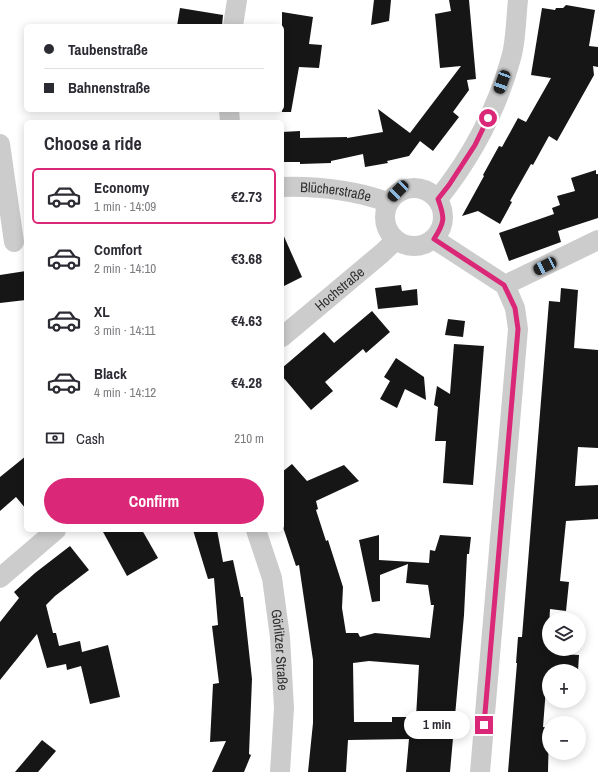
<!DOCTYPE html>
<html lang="en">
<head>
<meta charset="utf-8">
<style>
  :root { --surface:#fff; --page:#f2f2f3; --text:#2b2b33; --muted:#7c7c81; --line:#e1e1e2; --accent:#db2777 }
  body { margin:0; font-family:"Archivo Narrow",sans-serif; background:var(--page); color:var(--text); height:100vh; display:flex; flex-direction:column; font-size:15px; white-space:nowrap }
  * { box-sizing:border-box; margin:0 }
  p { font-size:13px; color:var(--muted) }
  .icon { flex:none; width:22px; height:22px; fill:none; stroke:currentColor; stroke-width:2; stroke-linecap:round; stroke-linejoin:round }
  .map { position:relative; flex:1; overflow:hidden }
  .panel { position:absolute; left:24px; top:120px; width:260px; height:412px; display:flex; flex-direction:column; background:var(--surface); border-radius:6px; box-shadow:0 2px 10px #0003 }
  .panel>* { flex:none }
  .hud { position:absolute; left:24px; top:24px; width:260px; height:88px; border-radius:6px; box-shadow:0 2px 10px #0003; display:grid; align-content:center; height:88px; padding:0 20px; background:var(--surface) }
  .buttons { position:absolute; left:542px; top:612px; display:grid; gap:8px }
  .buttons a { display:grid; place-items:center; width:44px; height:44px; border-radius:50%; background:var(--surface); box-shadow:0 2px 10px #0003; font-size:20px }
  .end { position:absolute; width:18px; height:18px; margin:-9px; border:5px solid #db2777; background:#fff; box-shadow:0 0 0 2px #fff }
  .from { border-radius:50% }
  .bubble { position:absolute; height:28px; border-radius:14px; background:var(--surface); box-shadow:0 2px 10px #0003; font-size:13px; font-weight:700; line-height:28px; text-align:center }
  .car { position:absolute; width:12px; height:24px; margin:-12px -6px; border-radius:5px; box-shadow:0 0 3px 1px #0007; background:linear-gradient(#222 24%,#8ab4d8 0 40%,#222 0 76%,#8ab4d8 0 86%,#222 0) }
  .hud b { display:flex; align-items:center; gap:14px; height:38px; font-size:15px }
  .hud b+b { border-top:1px solid var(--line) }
  .hud i { width:10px; height:10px; background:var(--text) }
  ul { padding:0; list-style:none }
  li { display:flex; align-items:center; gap:12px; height:56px; margin:0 8px 6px; padding:0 12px; border:2px solid transparent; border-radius:6px }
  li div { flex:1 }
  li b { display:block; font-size:15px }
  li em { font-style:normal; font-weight:700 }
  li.active { border-color:var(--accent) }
  li>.icon { width:36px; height:36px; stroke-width:1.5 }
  h2 { padding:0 20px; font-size:18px; line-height:48px }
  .pay { display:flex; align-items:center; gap:10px; height:44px; padding:0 20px; font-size:15px }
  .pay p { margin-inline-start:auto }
  .action { display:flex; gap:8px; margin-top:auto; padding:8px 20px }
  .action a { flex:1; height:46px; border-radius:24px; background:var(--accent); color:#fff; font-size:16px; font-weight:700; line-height:46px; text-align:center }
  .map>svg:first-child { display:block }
</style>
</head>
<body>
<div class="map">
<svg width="598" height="772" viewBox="0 0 598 772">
  <rect width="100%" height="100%" fill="#fff"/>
  <g fill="#161616" fill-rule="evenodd">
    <polygon points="374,0 391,0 389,21 371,25"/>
    <polygon points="449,0 469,0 476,79 467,80 469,90 453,112 459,117 433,151 420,141 409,156 387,161 388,163 365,167 363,154 331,161 331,163 300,164 300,162 282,162 282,132 300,131 300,138 347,137 347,138 383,132 378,109 410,133 461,66 440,68 435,14 451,11"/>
    <polygon points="566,5 595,10 589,46 598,47 598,67 593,66 594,75 557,141 549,136 533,165 531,164 510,201 512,202 500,224 478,211 462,216 484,176 483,175 499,146 502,147 518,118 526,122 551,78 531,75 542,8 555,10 556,8 563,8"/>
    <polygon points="180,8 223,15 222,26 177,26"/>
    <polygon points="282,12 313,17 309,44 322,45 319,68 299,67 291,112 282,112"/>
    <polygon points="596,170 596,174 598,174 598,218 558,231 561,242 509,261 499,233 554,214 552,208 560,205 557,196 575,191 571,178"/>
    <polygon points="282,232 302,277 282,287"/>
    <polygon points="26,271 26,300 0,303 0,275"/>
    <polygon points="401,285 402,291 417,289 418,305 378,309 375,288"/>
    <polygon points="561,288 578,290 574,348 598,350 598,448 578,447 575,486 598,485 598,519 566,521 560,581 569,582 566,611 550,609 548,644 549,644 549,649 558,649 558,654 579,655 578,671 549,671 549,688 546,688 543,727 549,728 548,772 508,772 517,663 516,663 518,637 522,637 549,301 560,302"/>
    <polygon points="372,311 390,332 366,353 363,349 325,382 333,391 311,410 282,376 282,368 324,332 334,343"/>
    <polygon points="448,319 465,321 463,337 445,335"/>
    <polygon points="454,344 484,346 473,485 443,483 446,441 435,441 438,407 434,405 437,386 450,394"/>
    <polygon points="396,358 424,377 426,400 405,389 397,408 380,399 390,381 384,377"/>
    <polygon points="26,456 26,509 16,497 0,511 0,477"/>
    <path d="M292 464 307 481 344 465 359 481 316 501 318 509 316 510 326 541 328 540 343 587 342 608 346 633H358L360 637 375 633 430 638 434 605H431L428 585 406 583 408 564 380 575V601L372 602 359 540 379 535V560L429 563 430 550 435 551 440 535 471 537 469 554H467L464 615 450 772H406L409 739 348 740 346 772H308L313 723V660L299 565 296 566 282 524V472ZM369 661 419 665 416 717H392V722H354L353 663Z"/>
    <polygon points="102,530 142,530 158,558 127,576"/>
    <polygon points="193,530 217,530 223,562 233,560 241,597 243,597 252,679 249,754 251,755 244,772 212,772 226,741 210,742 213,684 219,683 212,626 218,625 214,578 208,579"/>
    <polygon points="70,546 89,570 55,596 46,605 53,633 56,633 59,646 80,641 82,652 108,645 120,697 90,704 81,666 67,670 66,664 47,668 37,634 0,680 0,622 19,598 14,592 35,573"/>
    <polygon points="42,740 56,751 38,772 15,772"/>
  </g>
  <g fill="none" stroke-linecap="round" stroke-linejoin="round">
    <g stroke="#ccc" stroke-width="20">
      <polyline points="233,26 237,0"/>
      <polyline points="229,110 230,122"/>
      <polyline points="0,144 14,242"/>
      <path id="s1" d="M282 187C318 186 353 190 387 202"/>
      <circle cx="414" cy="217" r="29"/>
      <path d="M438 199C471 158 497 109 511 58 516 42 516 17 518 0"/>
      <polyline points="434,239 505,285 598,240"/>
      <path id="s2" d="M282 337 381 254 396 240"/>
      <path id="s3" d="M256 530 272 578 280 637 284 708 280 772"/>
      <polyline points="0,578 56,530"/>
      <polyline points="480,772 518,329 515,308 505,285"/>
    </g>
  </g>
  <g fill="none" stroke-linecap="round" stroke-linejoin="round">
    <path stroke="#db2777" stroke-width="5" d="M484 725 518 329 515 308 504 285 434 239C445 222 445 218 438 199L449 185 475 145 488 118"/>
  </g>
  <g text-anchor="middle" stroke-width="4" stroke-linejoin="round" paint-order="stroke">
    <g font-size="14" fill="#2f2f2f" stroke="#fff">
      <text dy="5" stroke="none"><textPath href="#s1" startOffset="54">Blücherstraße</textPath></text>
      <text dy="5" stroke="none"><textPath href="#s2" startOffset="75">Hochstraße</textPath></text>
      <text dy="5" stroke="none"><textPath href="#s3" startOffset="123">Görlitzer Straße</textPath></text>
    </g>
  </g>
</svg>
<div class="buttons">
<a><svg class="icon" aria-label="layers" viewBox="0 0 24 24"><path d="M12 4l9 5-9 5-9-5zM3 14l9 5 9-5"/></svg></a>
<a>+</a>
<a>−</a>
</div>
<i class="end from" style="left:488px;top:118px"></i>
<i class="end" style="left:484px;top:725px"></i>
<div class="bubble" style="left:404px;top:711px;width:66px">1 min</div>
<i class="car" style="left:502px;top:82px;rotate:200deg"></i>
<i class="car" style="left:398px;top:191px;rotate:224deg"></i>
<i class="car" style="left:545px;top:266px;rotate:244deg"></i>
<div class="hud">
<b><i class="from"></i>Taubenstraße</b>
<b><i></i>Bahnenstraße</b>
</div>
<section class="panel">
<h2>Choose a ride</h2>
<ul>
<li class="active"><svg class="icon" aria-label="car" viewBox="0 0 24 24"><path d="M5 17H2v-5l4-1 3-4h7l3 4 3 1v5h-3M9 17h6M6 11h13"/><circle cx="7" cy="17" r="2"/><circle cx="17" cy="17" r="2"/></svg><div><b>Economy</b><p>1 min · 14:09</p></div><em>€2.73</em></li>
<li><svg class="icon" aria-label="car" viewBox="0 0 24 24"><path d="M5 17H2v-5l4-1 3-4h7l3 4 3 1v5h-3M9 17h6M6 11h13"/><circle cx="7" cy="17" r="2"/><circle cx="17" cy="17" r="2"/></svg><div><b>Comfort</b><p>2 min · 14:10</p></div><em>€3.68</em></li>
<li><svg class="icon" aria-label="car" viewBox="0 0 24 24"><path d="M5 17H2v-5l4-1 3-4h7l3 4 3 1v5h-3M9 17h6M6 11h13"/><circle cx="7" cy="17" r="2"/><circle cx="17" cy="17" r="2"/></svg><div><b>XL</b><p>3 min · 14:11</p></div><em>€4.63</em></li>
<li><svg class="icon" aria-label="car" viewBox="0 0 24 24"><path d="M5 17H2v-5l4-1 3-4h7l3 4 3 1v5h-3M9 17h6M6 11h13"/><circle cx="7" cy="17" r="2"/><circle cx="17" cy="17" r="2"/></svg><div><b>Black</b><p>4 min · 14:12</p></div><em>€4.28</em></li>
</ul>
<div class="pay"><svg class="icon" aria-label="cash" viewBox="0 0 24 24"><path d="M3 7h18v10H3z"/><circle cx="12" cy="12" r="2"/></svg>Cash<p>210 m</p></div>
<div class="action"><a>Confirm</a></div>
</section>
</div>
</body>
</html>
